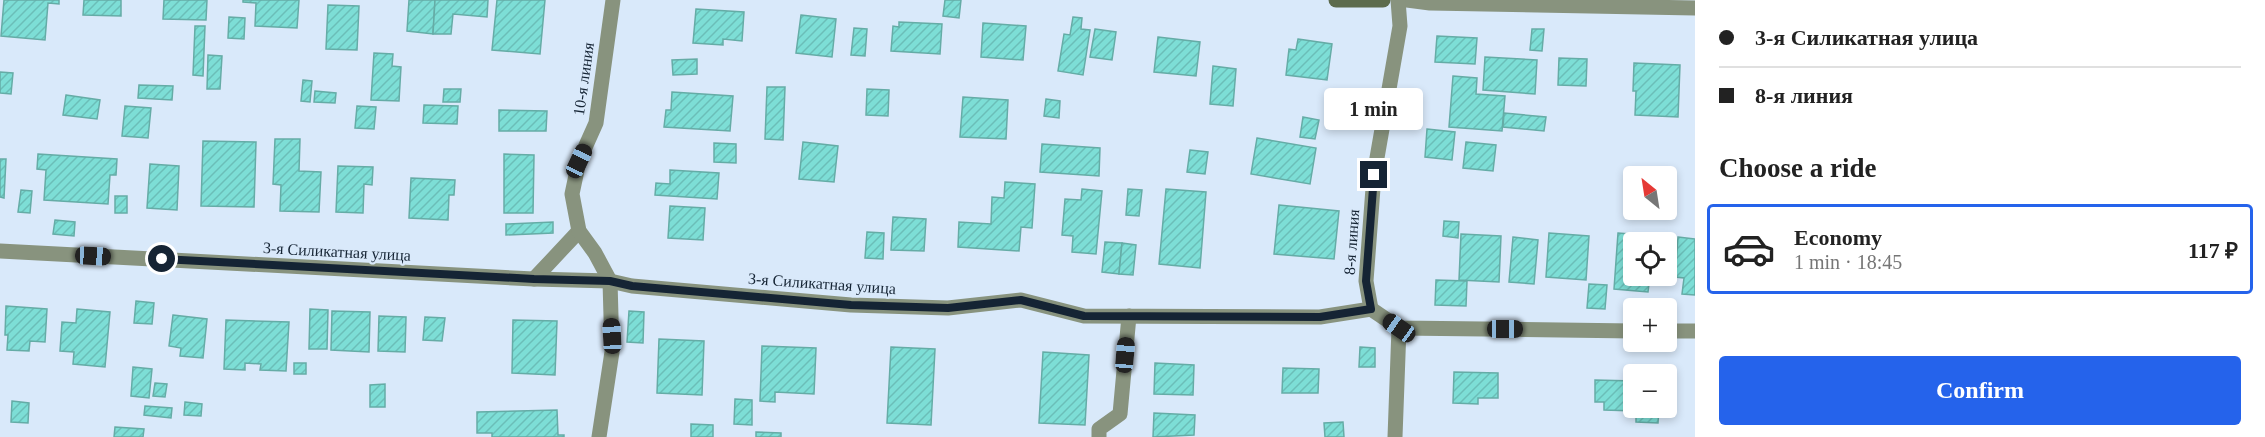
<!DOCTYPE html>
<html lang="en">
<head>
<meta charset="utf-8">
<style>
  :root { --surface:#fff; --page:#f2f2f2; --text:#222; --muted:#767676; --line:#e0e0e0; --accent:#2563eb }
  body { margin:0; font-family:Georgia,serif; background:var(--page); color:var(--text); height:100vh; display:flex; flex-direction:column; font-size:22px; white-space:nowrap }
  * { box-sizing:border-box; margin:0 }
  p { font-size:20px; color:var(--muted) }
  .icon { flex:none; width:33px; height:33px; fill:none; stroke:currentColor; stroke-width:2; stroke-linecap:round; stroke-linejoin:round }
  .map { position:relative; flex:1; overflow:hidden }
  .details { display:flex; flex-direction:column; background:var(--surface); width:570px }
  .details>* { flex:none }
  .hud { display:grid; align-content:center; height:132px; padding:0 24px; background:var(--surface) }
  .needle { width:39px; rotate:330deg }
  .controls { position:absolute; left:1623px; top:166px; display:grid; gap:12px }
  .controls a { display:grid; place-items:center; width:54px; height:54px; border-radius:6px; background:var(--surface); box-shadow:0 3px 9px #0003; font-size:30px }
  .end { position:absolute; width:27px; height:27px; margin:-14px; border:8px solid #152434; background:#fff; box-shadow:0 0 0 3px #fff }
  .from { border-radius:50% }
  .bubble { position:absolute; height:42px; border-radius:6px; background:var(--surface); box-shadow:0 3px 9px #0003; font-size:20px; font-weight:700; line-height:42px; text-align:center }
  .car { position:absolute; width:18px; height:36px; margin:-18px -9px; border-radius:8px; box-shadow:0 0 4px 2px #0007; background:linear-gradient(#222 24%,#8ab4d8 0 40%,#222 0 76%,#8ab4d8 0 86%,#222 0) }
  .hud b { display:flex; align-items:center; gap:21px; height:57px; font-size:22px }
  .hud b+b { border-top:2px solid var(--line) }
  .hud i { width:15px; height:15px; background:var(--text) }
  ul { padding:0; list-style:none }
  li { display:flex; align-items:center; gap:18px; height:90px; margin:0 12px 9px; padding:0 12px; border:3px solid transparent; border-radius:6px }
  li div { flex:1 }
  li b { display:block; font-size:22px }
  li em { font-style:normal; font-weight:700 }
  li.selected { border-color:var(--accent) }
  li>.icon { width:54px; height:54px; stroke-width:1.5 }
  h2 { padding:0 24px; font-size:27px; line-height:72px }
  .primary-button { display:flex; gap:12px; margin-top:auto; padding:12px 24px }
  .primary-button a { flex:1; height:69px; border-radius:6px; background:var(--accent); color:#fff; font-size:24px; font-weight:700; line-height:69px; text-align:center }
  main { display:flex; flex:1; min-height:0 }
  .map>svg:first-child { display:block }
</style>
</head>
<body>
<main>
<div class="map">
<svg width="1695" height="437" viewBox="0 0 1695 437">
  <defs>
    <pattern id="building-hatch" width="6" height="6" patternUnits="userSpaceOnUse" patternTransform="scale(1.5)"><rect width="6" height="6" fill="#7dded6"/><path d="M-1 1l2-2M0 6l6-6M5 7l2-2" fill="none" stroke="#6bbeb8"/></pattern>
  </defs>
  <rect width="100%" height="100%" fill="#d9e9fa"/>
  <g fill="url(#building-hatch)" stroke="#65aca6" stroke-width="1.5">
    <polygon points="4,0 59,0 59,4 48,3 45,40 1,36"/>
    <polygon points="84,0 121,0 121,16 83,15"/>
    <polygon points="164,0 207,0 206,20 163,19"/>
    <polygon points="243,0 299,0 297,28 255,26 256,3 243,2"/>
    <polygon points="409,0 435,0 433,34 407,31"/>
    <polygon points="435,0 488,0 487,17 453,14 451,34 433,34"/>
    <polygon points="497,0 545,0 540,54 492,50"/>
    <polygon points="945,0 961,0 959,18 943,16"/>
    <polygon points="328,5 359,6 357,50 326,49"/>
    <polygon points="696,9 744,12 742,41 723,39 723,45 693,43"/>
    <polygon points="801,15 836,19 832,57 796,53"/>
    <polygon points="229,17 245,18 244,39 228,38"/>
    <polygon points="1073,17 1082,18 1081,29 1090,30 1083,75 1058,71 1064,34 1070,35"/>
    <polygon points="899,22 942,24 940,54 891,51 893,26 899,27"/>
    <polygon points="983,23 1026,26 1023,60 981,57"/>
    <polygon points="195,26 205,26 203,76 193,75"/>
    <polygon points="854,28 867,29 865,56 851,55"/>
    <polygon points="1095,29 1116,32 1112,60 1090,57"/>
    <polygon points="1532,29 1544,29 1542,51 1530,50"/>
    <polygon points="1437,36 1477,38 1475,64 1435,62"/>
    <polygon points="1158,37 1200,42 1196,76 1154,72"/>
    <polygon points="1298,39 1332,44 1327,80 1286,75 1289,49 1296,50"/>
    <polygon points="374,53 393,54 392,66 401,67 399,101 371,100"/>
    <polygon points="208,55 222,56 220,89 207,89"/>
    <polygon points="1485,57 1537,60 1535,94 1483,90"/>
    <polygon points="1559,58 1587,59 1586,86 1558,85"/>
    <polygon points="697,59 697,74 673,75 672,60"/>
    <polygon points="1634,63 1680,65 1678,117 1635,115 1636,91 1633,91"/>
    <polygon points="1213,66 1236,69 1233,106 1210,104"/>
    <polygon points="0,72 13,73 11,94 0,93"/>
    <polygon points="1453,76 1477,78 1476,94 1505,96 1502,131 1449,127"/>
    <polygon points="303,80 312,81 310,102 301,101"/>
    <polygon points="139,85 173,86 172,100 138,98"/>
    <polygon points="767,87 785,87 783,140 765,139"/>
    <polygon points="444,89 461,89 460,102 443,102"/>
    <polygon points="867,89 889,90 888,116 866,115"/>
    <polygon points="315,91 336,93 335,103 314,102"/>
    <polygon points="672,92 733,96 730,131 664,127 666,110 671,110"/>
    <polygon points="66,95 100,100 97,119 63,115"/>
    <polygon points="963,97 1008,100 1006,139 960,137"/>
    <polygon points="1046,99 1060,101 1059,118 1044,116"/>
    <polygon points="424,105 458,106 457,124 423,123"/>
    <polygon points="125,106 151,108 148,138 122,136"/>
    <polygon points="357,106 376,107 374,129 355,128"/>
    <polygon points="499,110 547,111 546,131 499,131"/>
    <polygon points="1504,113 1546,117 1544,131 1503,127"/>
    <polygon points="1303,117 1319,120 1315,139 1300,137"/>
    <polygon points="1427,129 1455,132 1452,160 1425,157"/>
    <polygon points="1257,138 1316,148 1310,184 1251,174"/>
    <polygon points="275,139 300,139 299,171 321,172 319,212 280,211 281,185 273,184"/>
    <polygon points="203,141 256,142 254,207 201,206"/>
    <polygon points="803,142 838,146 834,182 799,179"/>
    <polygon points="1466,142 1496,145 1493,171 1463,168"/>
    <polygon points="714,143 736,144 736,163 714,162"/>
    <polygon points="1042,144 1100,148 1099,176 1040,172"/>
    <polygon points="1190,150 1208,152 1205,174 1187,172"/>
    <polygon points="38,154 117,159 116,175 110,175 108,204 44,200 46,170 37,169"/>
    <polygon points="504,154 534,155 533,213 504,213"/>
    <polygon points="0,159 6,159 4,198 0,197"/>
    <polygon points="150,164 179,166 177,210 147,208"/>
    <polygon points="338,166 373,167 372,185 364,184 363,213 336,212"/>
    <polygon points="670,170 719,173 717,199 655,195 656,183 670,184"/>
    <polygon points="411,178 455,180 454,195 449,195 448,220 409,218"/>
    <polygon points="1005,182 1035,184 1032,228 1021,227 1019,251 958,247 959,222 991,224 992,197 1004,198"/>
    <polygon points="1082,189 1102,191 1096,254 1072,252 1073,236 1062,235 1065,199 1081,200"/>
    <polygon points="1128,189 1142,190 1139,216 1126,215"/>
    <polygon points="1166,189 1206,192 1200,268 1159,264"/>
    <polygon points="21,190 32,191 30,213 18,212"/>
    <rect x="115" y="196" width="12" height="17"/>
    <polygon points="1279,205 1339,211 1334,259 1274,254"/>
    <polygon points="670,206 705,208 703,240 668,238"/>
    <polygon points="893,217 926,219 924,251 891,250"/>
    <polygon points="55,220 75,222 74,236 53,234"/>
    <polygon points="1444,221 1459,222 1458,238 1443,236"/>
    <polygon points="553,222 553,233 506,235 506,224"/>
    <polygon points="867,232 884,233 883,259 865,258"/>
    <polygon points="1549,233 1589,236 1586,280 1546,277"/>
    <polygon points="1618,233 1653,236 1652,243 1634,243 1634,276 1650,276 1648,292 1614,289"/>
    <polygon points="1461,234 1501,236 1499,282 1459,280"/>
    <polygon points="1513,237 1538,240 1534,284 1509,282"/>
    <polygon points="1678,237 1695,239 1695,295 1682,294 1684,278 1675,277"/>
    <polygon points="1105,242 1122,243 1119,274 1102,272"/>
    <polygon points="1122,243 1136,245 1133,275 1119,274"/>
    <polygon points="1436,280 1467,281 1466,306 1435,305"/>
    <polygon points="1589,284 1607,285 1605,309 1587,308"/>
    <polygon points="136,301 154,303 152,324 134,323"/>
    <polygon points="6,306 47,309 45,342 30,341 29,351 7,350 8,335 5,335"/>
    <polygon points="77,309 110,312 105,367 73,364 74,352 60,351 62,322 76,323"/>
    <polygon points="310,309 328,310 327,349 309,349"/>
    <polygon points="332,311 370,312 369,352 331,350"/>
    <polygon points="629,311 644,312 643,343 627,342"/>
    <polygon points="173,315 207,319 203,358 180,356 181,348 169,346"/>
    <polygon points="379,316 406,317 405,352 378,351"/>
    <polygon points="425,317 445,318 442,341 423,340"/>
    <polygon points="226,320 289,322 286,371 260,370 261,364 245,363 245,370 224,369"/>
    <polygon points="513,320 557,321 555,375 512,373"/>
    <polygon points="659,339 704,341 702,395 657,393"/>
    <polygon points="762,346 816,348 814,394 775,392 775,402 760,401"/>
    <polygon points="891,347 935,349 931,425 887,423"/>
    <polygon points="1360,347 1375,348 1375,367 1359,367"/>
    <polygon points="1043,352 1089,355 1085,425 1039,423"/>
    <rect x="294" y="363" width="12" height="11"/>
    <polygon points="1155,363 1194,365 1193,395 1154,394"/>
    <polygon points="133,367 152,369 149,398 131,396"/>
    <polygon points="1283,368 1319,369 1318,393 1282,393"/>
    <polygon points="1454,372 1498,373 1498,398 1478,398 1478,404 1453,403"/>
    <polygon points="1595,380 1634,381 1634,408 1659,408 1658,423 1636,422 1636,411 1604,410 1604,402 1595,402"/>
    <polygon points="155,383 167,384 165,397 153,396"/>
    <polygon points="385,384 385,407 370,407 370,385"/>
    <polygon points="735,399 752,400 752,425 734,424"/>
    <polygon points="12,401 29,403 28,423 11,422"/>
    <polygon points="185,402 202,404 201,416 184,415"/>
    <polygon points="145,406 172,408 171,418 144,415"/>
    <polygon points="557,410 558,435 564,435 564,437 492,437 492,433 477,433 477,412"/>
    <polygon points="1154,413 1195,415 1194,435 1153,437"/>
    <polygon points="1343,422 1344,437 1325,437 1324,423"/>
    <polygon points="691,424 713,425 713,437 691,437"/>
    <polygon points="115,427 144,429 143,437 114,437"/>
    <polygon points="756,432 781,433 781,437 756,437"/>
  </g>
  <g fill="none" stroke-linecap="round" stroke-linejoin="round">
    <g stroke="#88937e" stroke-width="15">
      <polyline points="1407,0 1430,3 1695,8"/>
      <polyline points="0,251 534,279 610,281 632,286 851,305 948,308 1021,300 1084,316 1320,317 1371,309 1399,328 1634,331"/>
      <polyline points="534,279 579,231"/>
      <polyline points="1371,309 1366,281 1374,175 1400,26 1398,0"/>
      <polyline points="1666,331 1695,331"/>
      <polyline points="599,437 612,352 610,281 595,253 579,231 572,194 579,161 596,123 613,0"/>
      <polyline points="1099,437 1099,429 1120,414 1129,316"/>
      <polyline points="1395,437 1399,328"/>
    </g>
    <polyline stroke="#5c6b4d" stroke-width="15" points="1336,0 1383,0"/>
  </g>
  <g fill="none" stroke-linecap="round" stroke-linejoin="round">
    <polyline stroke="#152434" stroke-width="8" points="162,259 534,279 610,281 632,286 851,305 948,308 1021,300 1084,316 1320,317 1371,309 1366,281 1374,175"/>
  </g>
  <g text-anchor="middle" stroke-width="4.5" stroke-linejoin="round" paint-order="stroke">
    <g font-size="16" fill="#152434" stroke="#d9e9fa">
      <text transform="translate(583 79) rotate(-82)" y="6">10-я линия</text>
      <text transform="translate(1351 242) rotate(-86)" y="6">8-я линия</text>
      <text transform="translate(337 251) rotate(3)" y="6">3-я Силикатная улица</text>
      <text transform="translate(822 283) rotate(4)" y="6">3-я Силикатная улица</text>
    </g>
  </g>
</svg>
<div class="controls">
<a><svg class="needle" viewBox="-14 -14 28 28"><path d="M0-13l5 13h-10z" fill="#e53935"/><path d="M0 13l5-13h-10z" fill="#767676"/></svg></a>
<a><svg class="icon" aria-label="locate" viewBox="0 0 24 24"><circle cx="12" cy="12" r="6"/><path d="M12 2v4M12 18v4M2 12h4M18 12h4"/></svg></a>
<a>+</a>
<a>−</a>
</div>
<i class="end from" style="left:162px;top:259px"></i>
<i class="end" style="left:1374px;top:175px"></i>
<div class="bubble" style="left:1324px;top:88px;width:99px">1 min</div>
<i class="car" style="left:579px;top:161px;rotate:25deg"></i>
<i class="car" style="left:93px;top:256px;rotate:93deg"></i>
<i class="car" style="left:1399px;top:328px;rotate:305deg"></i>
<i class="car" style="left:1505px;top:329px;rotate:90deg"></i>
<i class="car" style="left:612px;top:336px;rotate:357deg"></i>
<i class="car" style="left:1125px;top:355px;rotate:5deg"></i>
</div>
<section class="details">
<div class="hud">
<b><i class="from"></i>3-я Силикатная улица</b>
<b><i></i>8-я линия</b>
</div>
<h2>Choose a ride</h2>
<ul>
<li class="selected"><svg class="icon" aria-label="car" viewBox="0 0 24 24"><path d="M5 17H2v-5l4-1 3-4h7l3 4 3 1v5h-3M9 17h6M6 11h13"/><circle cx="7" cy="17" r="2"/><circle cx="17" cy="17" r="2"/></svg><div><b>Economy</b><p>1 min · 18:45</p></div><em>117 ₽</em></li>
</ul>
<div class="primary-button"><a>Confirm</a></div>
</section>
</main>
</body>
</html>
